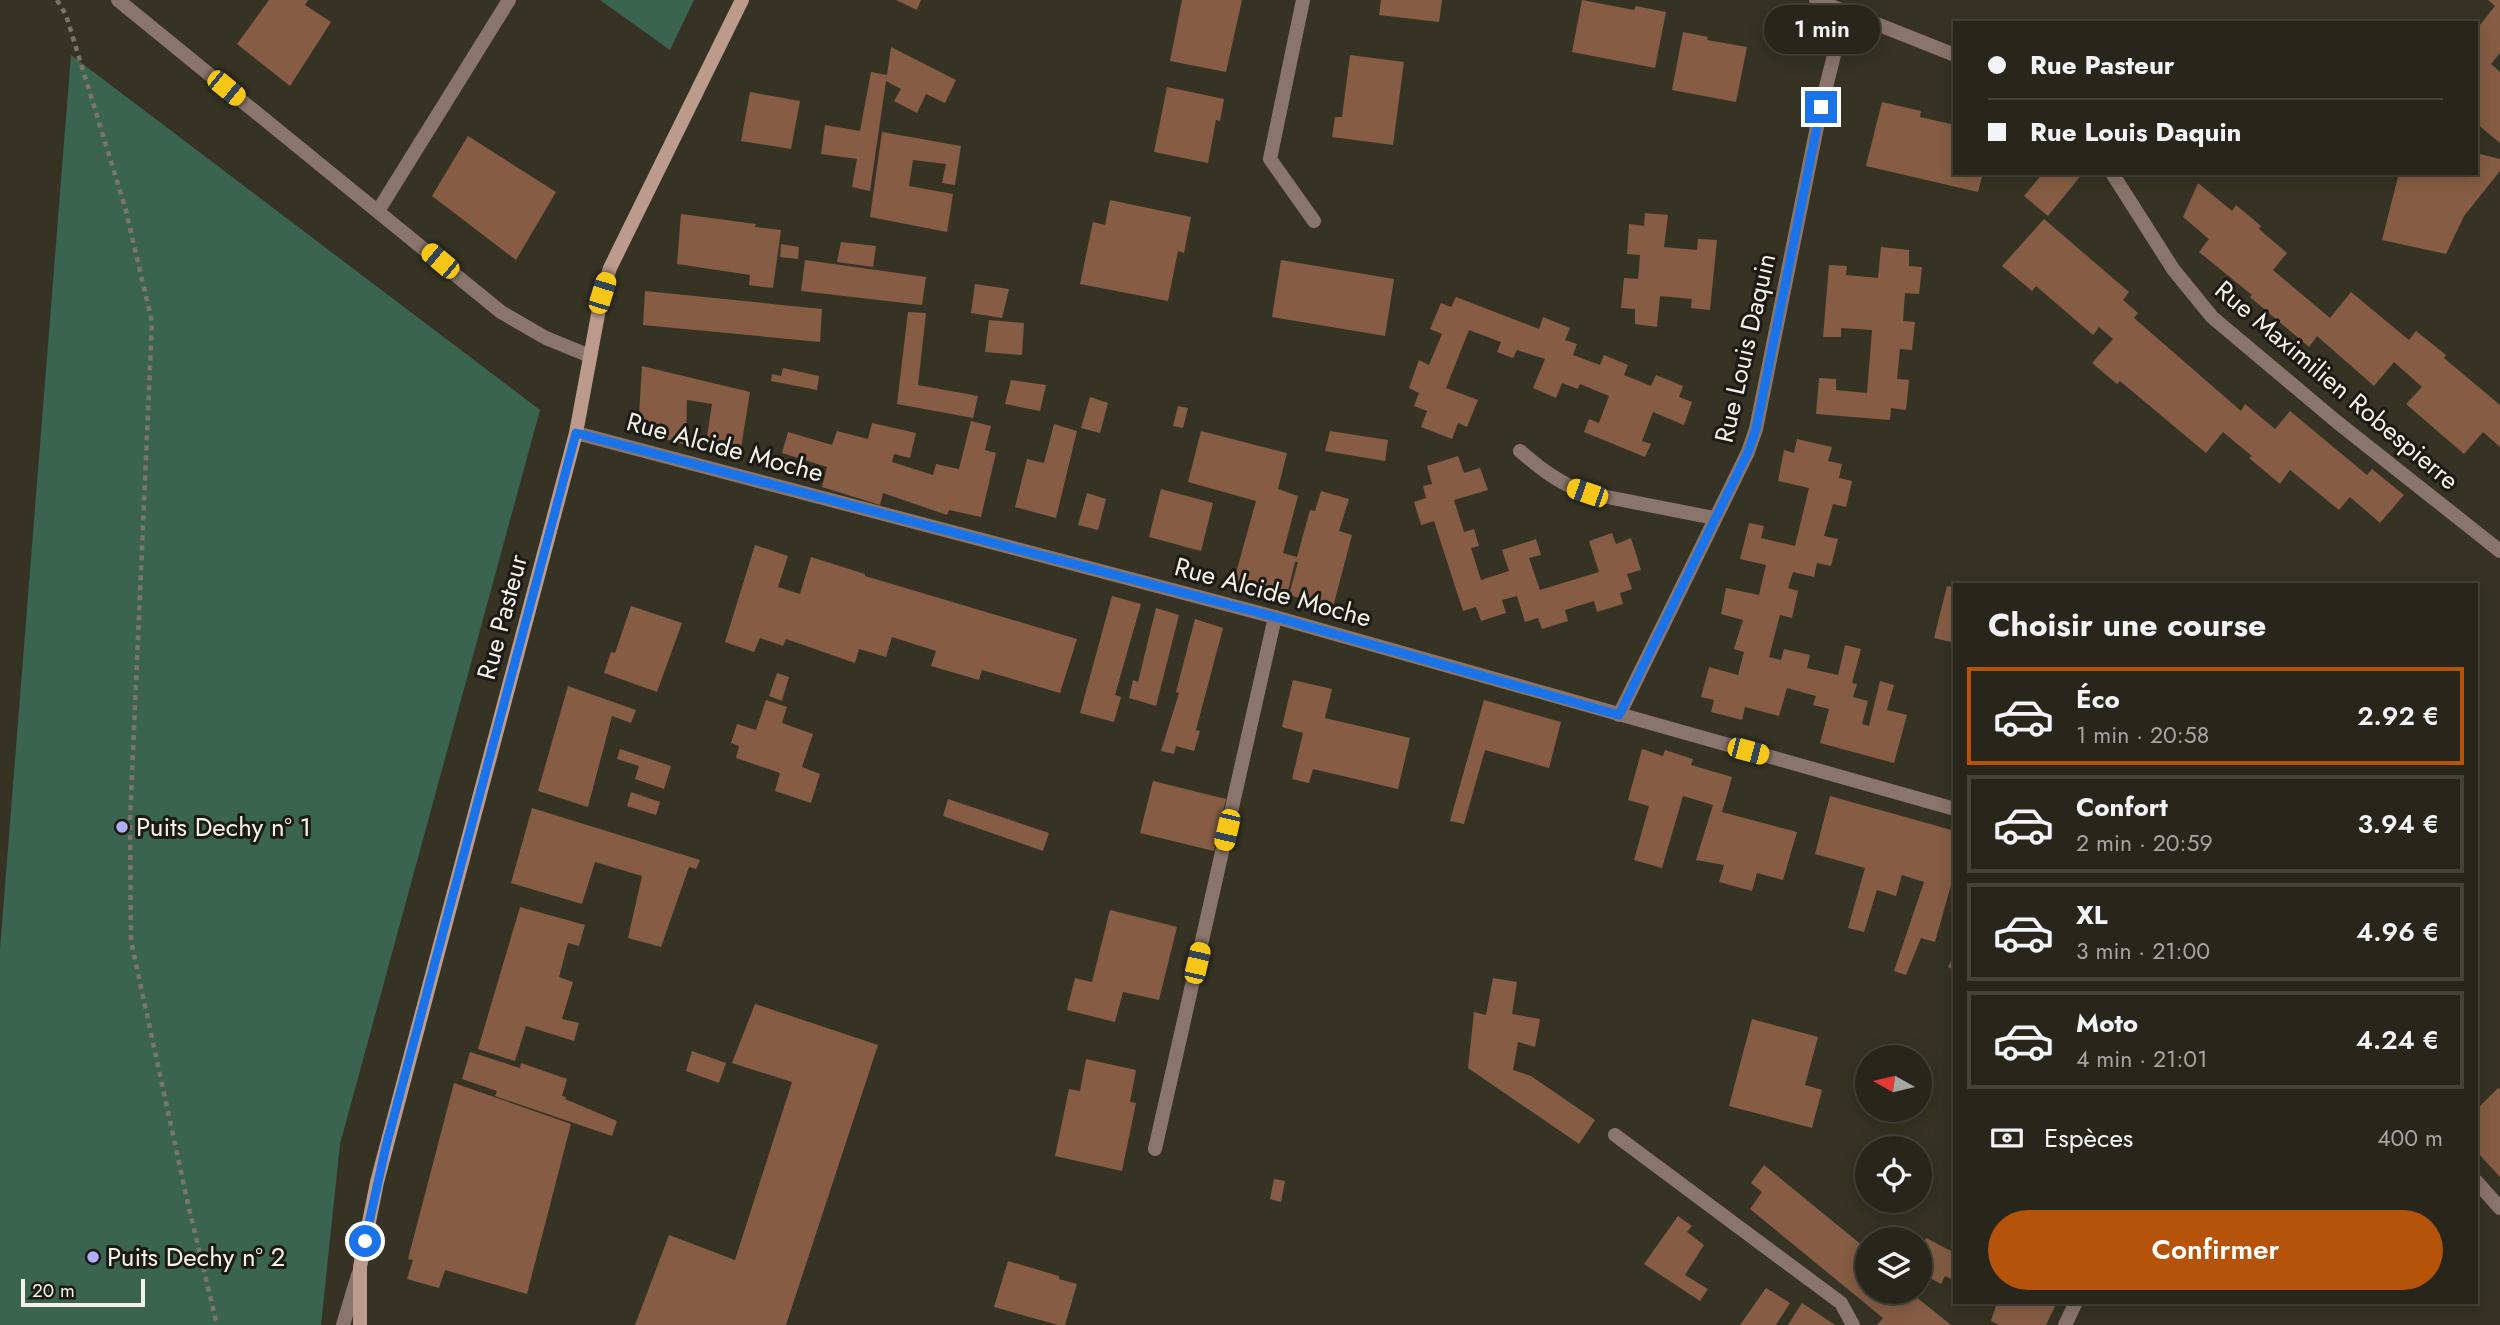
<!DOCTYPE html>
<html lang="fr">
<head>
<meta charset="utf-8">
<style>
  :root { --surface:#28261b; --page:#302e24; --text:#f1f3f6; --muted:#a5a5a3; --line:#44433a; --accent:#b45309 }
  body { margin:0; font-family:Jost,sans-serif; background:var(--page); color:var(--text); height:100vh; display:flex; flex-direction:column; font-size:26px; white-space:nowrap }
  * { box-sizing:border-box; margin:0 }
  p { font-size:23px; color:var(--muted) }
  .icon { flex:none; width:38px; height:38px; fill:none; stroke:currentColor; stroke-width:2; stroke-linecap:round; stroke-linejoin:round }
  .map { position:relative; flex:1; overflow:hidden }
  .side { position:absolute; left:1953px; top:583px; width:525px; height:721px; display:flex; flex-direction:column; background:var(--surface); border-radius:0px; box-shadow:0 4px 18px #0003,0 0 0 2px var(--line) }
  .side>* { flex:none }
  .banner { position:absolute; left:1953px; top:21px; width:525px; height:154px; border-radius:0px; box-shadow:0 4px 18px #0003,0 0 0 2px var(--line); display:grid; align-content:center; height:154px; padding:0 35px; background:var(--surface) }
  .needle { width:46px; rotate:278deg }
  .tools { position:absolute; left:1855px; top:1045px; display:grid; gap:14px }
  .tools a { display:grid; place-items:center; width:77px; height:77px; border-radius:50%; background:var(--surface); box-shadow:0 4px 18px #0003,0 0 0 2px var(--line); font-size:35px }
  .scale { position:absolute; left:21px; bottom:18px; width:124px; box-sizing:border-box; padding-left:7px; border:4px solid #f3f1e8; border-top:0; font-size:19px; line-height:24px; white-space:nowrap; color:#f3f1e8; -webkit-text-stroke:5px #1c1a14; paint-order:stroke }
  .end { position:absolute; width:32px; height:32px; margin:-16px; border:9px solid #1a73e8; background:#fff; box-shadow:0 0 0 4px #fff }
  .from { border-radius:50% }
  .bubble { position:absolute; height:49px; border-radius:24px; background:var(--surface); box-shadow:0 4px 18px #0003,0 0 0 2px var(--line); font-size:23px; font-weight:600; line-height:49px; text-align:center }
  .car { position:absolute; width:21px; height:42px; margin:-21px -10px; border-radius:9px; box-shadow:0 0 5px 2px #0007; background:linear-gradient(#f5c518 24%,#345 0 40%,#f5c518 0 76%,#345 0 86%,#f5c518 0) }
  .banner b { display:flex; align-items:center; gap:24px; height:66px; font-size:26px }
  .banner b+b { border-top:2px solid var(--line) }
  .banner i { width:18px; height:18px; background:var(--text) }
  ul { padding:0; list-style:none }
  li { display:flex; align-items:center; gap:21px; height:98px; margin:0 14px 10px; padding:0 21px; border:4px solid var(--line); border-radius:0px }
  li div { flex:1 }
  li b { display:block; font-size:26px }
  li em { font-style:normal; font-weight:600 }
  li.current { border-color:var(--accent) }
  li>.icon { width:63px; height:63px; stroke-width:1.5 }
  h2 { padding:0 35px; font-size:32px; line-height:84px }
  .pay { display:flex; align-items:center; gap:18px; height:77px; padding:0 35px; font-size:26px }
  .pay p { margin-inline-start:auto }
  .primary-button { display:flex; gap:14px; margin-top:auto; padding:14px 35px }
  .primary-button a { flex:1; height:80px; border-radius:42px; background:var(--accent); color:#fff; font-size:28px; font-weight:600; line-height:80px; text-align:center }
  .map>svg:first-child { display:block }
</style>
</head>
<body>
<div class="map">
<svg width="2500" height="1325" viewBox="0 0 2500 1325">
  <rect width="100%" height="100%" fill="#363324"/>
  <g fill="#3b6450">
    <polygon points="600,0 694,0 670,50"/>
    <polygon points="71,55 540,410 340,1144 321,1325 0,1325 0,949"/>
  </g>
  <g fill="#865d44">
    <polygon points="269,0 308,0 305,5 331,22 290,86 237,44"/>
    <polygon points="896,0 921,0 917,10"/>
    <polygon points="1182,0 1242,0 1226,72 1170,61"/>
    <polygon points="1381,0 1442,0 1439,22 1379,15"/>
    <polygon points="1582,0 1634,10 1636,6 1666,12 1655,68 1572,52"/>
    <polygon points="2488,0 2500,0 2500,53 2491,64 2500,72 2500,143 2476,123 2476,30 2495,6"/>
    <polygon points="1683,32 1708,37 1707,40 1747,47 1736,102 1672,90"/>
    <polygon points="891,47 956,80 945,103 926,94 917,113 894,101 901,89 886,81 870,191 852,187 857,159 821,154 825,125 860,131 871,72 887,75"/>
    <polygon points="1350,55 1404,62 1393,145 1332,137 1335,117 1342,117"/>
    <polygon points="1167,87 1224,99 1220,121 1216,120 1208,163 1154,152"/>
    <polygon points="750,92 800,101 791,149 741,141"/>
    <polygon points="1882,102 1921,111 1920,117 1955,125 1955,173 1983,173 1978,192 1866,166"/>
    <polygon points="882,132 961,146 955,185 942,183 946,164 913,160 909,186 953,194 947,232 870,217"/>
    <polygon points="468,136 556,192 516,260 432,196"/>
    <polygon points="2476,153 2500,159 2500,171 2464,216 2446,254 2382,240 2399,173 2476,173"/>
    <polygon points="2043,173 2083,173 2048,216 2024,196"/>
    <polygon points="2198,183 2232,211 2236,205 2261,226 2259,229 2287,253 2273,270 2330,318 2351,292 2409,340 2416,331 2446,355 2444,358 2500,405 2500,447 2483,432 2464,454 2406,404 2422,387 2394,362 2374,386 2317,336 2309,347 2250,297 2252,295 2199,252 2209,239 2183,217"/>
    <polygon points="1110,200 1191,217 1184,253 1178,251 1168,301 1080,284 1093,222 1105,225"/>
    <polygon points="1645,213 1668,215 1664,247 1697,250 1698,239 1717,240 1710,310 1691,308 1692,299 1660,296 1657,327 1635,324 1635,309 1621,308 1624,278 1638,279 1639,269 1640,255 1627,254 1629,224 1644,226"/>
    <polygon points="681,214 756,224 755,227 781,230 773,288 749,285 750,275 677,264"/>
    <polygon points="2044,219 2129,292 2123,300 2138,313 2134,318 2241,411 2245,404 2275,429 2290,411 2367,475 2372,469 2404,495 2380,523 2350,497 2339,510 2290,470 2280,484 2249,458 2252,456 2223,432 2206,453 2120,381 2117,384 2092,363 2113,339 2099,327 2093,335 2036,286 2032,291 2002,266"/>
    <polygon points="841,242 876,246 873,267 837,262"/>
    <polygon points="781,244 799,247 798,259 780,257"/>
    <polygon points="1881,247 1909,250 1909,266 1922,267 1919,294 1905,293 1903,321 1915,322 1912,350 1900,349 1897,379 1909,380 1906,410 1891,408 1890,420 1816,414 1819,378 1836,379 1836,390 1867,393 1872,330 1841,328 1841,337 1823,337 1829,265 1847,266 1846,275 1878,278"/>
    <polygon points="805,260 926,277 922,305 801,291"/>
    <polygon points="1281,260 1394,279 1385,336 1272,317"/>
    <polygon points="975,284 1009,289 1002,318 971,313"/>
    <polygon points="645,291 822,309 820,342 643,325"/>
    <polygon points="1456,297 1539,329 1543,317 1570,328 1565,340 1577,344 1573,355 1600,365 1604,355 1628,365 1624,375 1651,386 1656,375 1683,386 1679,397 1692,402 1684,425 1653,412 1642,441 1651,444 1645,457 1584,432 1589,419 1599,423 1609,396 1580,384 1578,389 1562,383 1556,398 1533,388 1545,359 1517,350 1513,358 1497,352 1501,342 1469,330 1446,388 1478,400 1467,427 1458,423 1452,439 1421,427 1427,411 1414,406 1419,393 1409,388 1419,360 1429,365 1442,334 1430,329 1441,303 1451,307"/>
    <polygon points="908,312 926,313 918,385 978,396 973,418 897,404"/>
    <polygon points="989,320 1024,323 1022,355 985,352"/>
    <polygon points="642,366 750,392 739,460 705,450 712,404 687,400 686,445 638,431"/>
    <polygon points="783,368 819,376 817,390 771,381 772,374 781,376"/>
    <polygon points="1011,380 1046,385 1040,411 1005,404"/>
    <polygon points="1090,397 1108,403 1100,433 1081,428"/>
    <polygon points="1178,406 1188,408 1183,428 1173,426"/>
    <polygon points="971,421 991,426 985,450 996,453 981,517 949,510 947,515 883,493 880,505 822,487 827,467 782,453 788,432 832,445 837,431 868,439 872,423 916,433 910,458 894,454 892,462 933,475 936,464 959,469"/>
    <polygon points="1054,424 1077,431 1056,518 1015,507 1027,459 1044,463"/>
    <polygon points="1201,431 1287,453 1278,489 1298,496 1283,553 1297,557 1310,510 1315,511 1321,491 1349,499 1339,531 1352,535 1333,607 1289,595 1298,562 1295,562 1287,595 1234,580 1256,501 1188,482"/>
    <polygon points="1330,431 1388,440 1385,461 1325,451"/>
    <polygon points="1797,439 1832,447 1828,461 1842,464 1839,478 1852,481 1846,507 1833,504 1824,536 1838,539 1831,566 1817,563 1814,577 1793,572 1788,588 1798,591 1792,618 1780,615 1769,657 1781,660 1784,649 1810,655 1807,668 1838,675 1845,645 1861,649 1852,683 1857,684 1853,697 1868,701 1862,724 1869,726 1880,681 1894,685 1887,710 1907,715 1894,763 1820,743 1829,709 1813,705 1816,696 1787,688 1779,716 1745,707 1742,720 1711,712 1714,700 1701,697 1709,667 1738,675 1744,652 1734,649 1743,620 1721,614 1726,588 1759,595 1766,565 1740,559 1749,523 1764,526 1761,538 1795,546 1809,488 1778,481 1784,450 1794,453"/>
    <polygon points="1458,456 1464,473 1480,468 1488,490 1454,500 1464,532 1474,529 1479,546 1471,548 1481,580 1509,571 1502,550 1536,539 1541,555 1529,558 1540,590 1599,572 1589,541 1612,533 1616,544 1631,538 1641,570 1627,574 1632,589 1620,593 1623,604 1597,612 1594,601 1565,610 1568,621 1542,629 1538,618 1525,622 1517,596 1502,600 1506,613 1481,621 1476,607 1463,611 1434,521 1421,525 1414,502 1426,498 1423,486 1432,484 1427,466"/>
    <polygon points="1161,489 1213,503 1201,551 1149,537"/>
    <polygon points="1087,493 1106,499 1098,530 1078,525"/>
    <polygon points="755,545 788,556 778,587 800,594 811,557 865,574 865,576 1077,639 1060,693 982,670 979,680 931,666 936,651 892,637 886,657 859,649 855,663 786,639 783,646 760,638 754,652 725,642"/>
    <polygon points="1947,586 1955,588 1955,643 1934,638"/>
    <polygon points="1112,596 1141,604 1115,695 1121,697 1114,722 1080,713"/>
    <polygon points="631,606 682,623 657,692 604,673 611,652 615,653"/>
    <polygon points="1156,608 1179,615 1156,706 1129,698 1133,680 1138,682"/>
    <polygon points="1195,619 1223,628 1196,730 1200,731 1194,751 1176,746 1174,754 1161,751 1179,693 1176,692"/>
    <polygon points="777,673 789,677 782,701 769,696"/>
    <polygon points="1293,680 1332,689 1325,718 1410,738 1398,789 1313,769 1309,783 1292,779 1303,733 1282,727"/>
    <polygon points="568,686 636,710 631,723 612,716 588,807 538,791"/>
    <polygon points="766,700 787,707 782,723 813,734 802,767 820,774 811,803 775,791 780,773 736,758 739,746 731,743 737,724 756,730"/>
    <polygon points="1484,700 1561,722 1549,768 1485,750 1464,824 1450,821"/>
    <polygon points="620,749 671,766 664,789 635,779 639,766 617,759"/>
    <polygon points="1642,749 1663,756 1665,750 1693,759 1691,765 1732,777 1722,812 1797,832 1783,880 1757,873 1752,891 1719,882 1724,865 1696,860 1713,805 1683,796 1662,868 1634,860 1649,806 1628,800"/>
    <polygon points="1153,781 1226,799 1214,851 1140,833"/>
    <polygon points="631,792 660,802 656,815 627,806"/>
    <polygon points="1830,796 1955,831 1955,887 1951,885 1935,942 1921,938 1906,975 1894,971 1924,882 1902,875 1896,896 1877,890 1864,932 1848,928 1865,868 1815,854"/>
    <polygon points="948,799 1049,833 1043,851 943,816"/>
    <polygon points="532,808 700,860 696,869 689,867 661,947 628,938 642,876 595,862 582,904 511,883"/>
    <polygon points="520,907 585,925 579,946 568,943 559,977 573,982 562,1019 579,1023 574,1041 526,1026 515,1061 478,1049"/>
    <polygon points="1110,910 1177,927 1159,1000 1123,992 1115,1022 1067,1010 1075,978 1092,982"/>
    <polygon points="1955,953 1955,971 1948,967"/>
    <polygon points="1493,978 1517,982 1512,1014 1540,1019 1535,1047 1518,1042 1513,1070 1531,1076 1595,1120 1579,1144 1468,1068 1474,1012 1486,1015"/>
    <polygon points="755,1004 878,1045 786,1325 635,1325 669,1235 735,1260 792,1082 732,1063"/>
    <polygon points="1752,1019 1818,1037 1805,1085 1822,1090 1812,1128 1729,1106"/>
    <polygon points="692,1051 726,1063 719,1083 686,1071"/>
    <polygon points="470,1052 520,1068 521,1063 567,1079 562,1096 566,1097 565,1099 617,1121 612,1136 495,1096 497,1091 462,1079"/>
    <polygon points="1086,1059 1136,1070 1130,1102 1136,1103 1122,1171 1055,1156 1069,1089 1080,1091"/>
    <polygon points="454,1083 571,1124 527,1294 445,1270 439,1288 407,1279 413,1260 408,1259"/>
    <polygon points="2498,1088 2500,1090 2500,1177 2476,1151 2476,1110"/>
    <polygon points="1908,1137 1919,1143 1916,1148 1903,1148"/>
    <polygon points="1764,1165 1863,1246 1859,1251 1867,1257 1867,1292 1910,1292 1951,1325 1877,1325 1883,1318 1750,1209 1762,1192 1751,1183"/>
    <polygon points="1274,1179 1285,1181 1281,1202 1270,1199"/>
    <polygon points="1678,1216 1692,1226 1687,1232 1704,1245 1685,1275 1708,1289 1700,1301 1644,1264"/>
    <polygon points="1926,1238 1955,1253 1955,1281 1945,1276 1941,1284 1920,1273 1920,1253"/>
    <polygon points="1008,1261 1059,1276 1059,1279 1077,1284 1065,1325 1058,1325 994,1307"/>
    <polygon points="1766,1288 1790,1303 1776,1325 1740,1325"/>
    <polygon points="1997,1302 2057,1302 2046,1325 1999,1325 1991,1321"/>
    <polygon points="1802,1303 1835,1325 1788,1325"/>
  </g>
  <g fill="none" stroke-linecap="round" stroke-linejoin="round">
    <polyline stroke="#797669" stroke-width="4.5" stroke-dasharray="5 5" stroke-linecap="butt" points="57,0 66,15 125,207 152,322 130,820 131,941 188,1204 217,1325"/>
    <g stroke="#8a756c" stroke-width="14">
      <polyline points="1615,1135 1841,1303 1853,1325"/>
      <polyline points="1155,1149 1275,617"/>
    </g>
    <g stroke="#8a756c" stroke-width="14">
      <polyline points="118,0 501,312 546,338 590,356"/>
      <polyline points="1303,0 1270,159 1314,221"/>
      <polyline points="1816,0 1955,55"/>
      <polyline points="2112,173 2173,269 2212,317 2337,422 2500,551"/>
      <polyline points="378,211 509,0"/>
      <polyline points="576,433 1275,617 1955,809"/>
      <path d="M1520 451C1541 469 1560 484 1587 493L1714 518"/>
      <polyline points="1619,715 1748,452 1756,429 1821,107 1845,11"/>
      <polyline points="2476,1181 2500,1208"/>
      <polyline points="343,1325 358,1275"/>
      <polyline points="2065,1325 2076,1302"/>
    </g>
    <polyline stroke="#bc9b8c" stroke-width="14" points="360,1325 360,1267 377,1182 576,433 602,293 610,268 742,0"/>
  </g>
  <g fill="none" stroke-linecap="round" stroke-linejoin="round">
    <polyline stroke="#1a73e8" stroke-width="9" points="365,1241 386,1146 576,433 1275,617 1619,715 1748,452 1756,429 1821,107"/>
  </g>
  <g fill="#adaffb" stroke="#1c1a14" stroke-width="2.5">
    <circle cx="122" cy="827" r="7"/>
    <circle cx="93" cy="1257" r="7"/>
  </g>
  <g text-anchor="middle" stroke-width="6" stroke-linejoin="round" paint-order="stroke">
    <g font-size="26" fill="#f3f1e8" stroke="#1c1a14">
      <text transform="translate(1745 348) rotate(-77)" y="9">Rue Louis Daquin</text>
      <text transform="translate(2337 385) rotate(40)" y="9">Rue Maximilien Robespierre</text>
      <text transform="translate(725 447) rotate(15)" y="9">Rue Alcide Moche</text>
      <text transform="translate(1273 592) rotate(15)" y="9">Rue Alcide Moche</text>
      <text transform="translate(502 617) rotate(-75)" y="9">Rue Pasteur</text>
    </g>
    <g font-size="26" fill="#f3f1e8" stroke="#1c1a14" text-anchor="start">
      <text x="136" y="836">Puits Dechy n° 1</text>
      <text x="107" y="1266">Puits Dechy n° 2</text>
    </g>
  </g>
</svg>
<div class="tools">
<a><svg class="needle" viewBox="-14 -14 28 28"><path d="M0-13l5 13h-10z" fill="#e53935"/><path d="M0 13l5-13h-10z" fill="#a5a5a3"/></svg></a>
<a><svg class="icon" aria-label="locate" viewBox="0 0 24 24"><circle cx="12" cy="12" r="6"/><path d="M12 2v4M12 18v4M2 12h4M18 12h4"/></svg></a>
<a><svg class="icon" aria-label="layers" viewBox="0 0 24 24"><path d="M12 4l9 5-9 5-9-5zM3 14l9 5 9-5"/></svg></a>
</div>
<div class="scale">20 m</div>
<i class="end from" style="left:365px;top:1241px"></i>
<i class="end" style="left:1821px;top:107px"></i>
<div class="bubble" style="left:1764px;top:5px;width:116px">1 min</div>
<i class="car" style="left:226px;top:88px;rotate:129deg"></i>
<i class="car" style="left:440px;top:261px;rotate:310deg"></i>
<i class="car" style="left:602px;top:293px;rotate:17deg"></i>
<i class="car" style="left:1587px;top:493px;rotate:289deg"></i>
<i class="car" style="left:1748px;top:751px;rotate:105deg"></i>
<i class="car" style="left:1227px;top:830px;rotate:193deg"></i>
<i class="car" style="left:1197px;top:963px;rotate:13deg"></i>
<div class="banner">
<b><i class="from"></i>Rue Pasteur</b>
<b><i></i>Rue Louis Daquin</b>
</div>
<section class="side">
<h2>Choisir une course</h2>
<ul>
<li class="current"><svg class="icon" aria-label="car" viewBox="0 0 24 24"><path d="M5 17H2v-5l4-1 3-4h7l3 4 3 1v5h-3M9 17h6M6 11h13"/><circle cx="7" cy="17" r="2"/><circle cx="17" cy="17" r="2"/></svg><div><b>Éco</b><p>1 min · 20:58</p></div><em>2.92 €</em></li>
<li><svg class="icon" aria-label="car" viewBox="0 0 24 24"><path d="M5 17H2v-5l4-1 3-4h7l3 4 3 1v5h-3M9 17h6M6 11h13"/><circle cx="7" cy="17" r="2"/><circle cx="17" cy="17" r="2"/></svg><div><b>Confort</b><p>2 min · 20:59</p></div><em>3.94 €</em></li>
<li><svg class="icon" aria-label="car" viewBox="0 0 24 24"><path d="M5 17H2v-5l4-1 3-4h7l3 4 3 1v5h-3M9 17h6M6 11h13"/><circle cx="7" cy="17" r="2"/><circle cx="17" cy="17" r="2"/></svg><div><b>XL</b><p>3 min · 21:00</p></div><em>4.96 €</em></li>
<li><svg class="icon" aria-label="car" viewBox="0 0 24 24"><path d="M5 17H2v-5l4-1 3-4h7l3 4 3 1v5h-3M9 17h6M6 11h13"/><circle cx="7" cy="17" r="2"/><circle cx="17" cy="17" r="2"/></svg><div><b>Moto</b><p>4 min · 21:01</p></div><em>4.24 €</em></li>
</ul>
<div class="pay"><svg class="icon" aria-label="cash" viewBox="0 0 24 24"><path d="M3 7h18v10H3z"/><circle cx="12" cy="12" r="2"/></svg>Espèces<p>400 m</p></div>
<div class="primary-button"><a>Confirmer</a></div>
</section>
</div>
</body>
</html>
